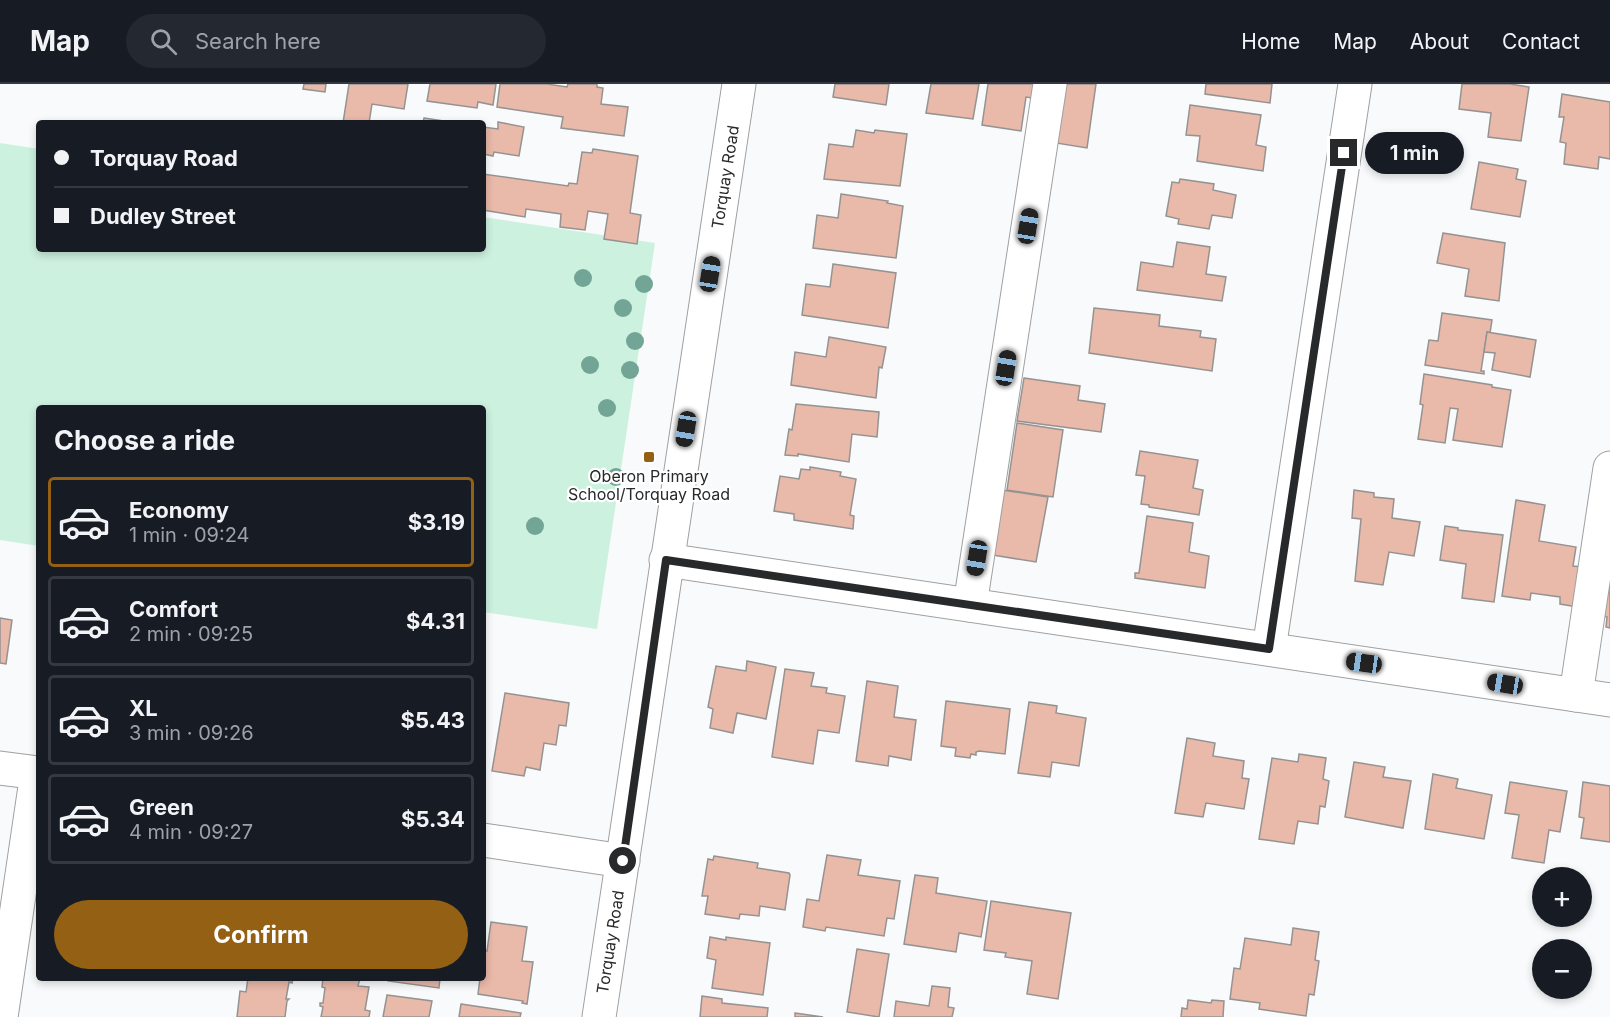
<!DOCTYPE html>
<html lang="en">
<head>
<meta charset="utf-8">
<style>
  :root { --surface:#171b24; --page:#242831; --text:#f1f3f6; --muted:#9ea1a6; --line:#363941; --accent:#946114 }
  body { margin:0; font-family:Inter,sans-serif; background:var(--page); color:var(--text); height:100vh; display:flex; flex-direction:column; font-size:22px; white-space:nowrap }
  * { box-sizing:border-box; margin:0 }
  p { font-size:20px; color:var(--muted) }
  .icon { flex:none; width:33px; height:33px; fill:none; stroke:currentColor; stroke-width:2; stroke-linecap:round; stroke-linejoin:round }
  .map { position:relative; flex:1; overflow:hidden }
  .details { position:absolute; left:36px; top:321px; width:450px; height:576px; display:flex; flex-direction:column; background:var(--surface); border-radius:6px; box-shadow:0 3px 9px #0003 }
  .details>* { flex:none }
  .hud { position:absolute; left:36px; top:36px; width:450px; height:132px; border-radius:6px; box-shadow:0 3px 9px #0003; display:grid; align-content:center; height:132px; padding:0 18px; background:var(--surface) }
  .controls { position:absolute; left:1532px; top:783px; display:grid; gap:12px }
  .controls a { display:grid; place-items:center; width:60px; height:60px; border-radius:50%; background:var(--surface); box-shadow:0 3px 9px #0003; font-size:30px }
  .end { position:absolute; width:27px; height:27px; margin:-14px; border:8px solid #28292a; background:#fff; box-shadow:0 0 0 3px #fff }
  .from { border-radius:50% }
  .bubble { position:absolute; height:42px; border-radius:21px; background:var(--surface); box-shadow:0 3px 9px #0003; font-size:20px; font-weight:700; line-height:42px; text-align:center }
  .car { position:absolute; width:18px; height:36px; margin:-18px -9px; border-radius:8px; box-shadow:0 0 4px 2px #0007; background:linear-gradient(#222 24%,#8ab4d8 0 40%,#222 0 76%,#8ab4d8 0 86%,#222 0) }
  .hud b { display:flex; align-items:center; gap:21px; height:57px; font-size:22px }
  .hud b+b { border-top:2px solid var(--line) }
  .hud i { width:15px; height:15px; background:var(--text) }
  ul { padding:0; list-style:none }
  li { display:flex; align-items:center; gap:18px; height:90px; margin:0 12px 9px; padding:0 6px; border:3px solid var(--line); border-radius:6px }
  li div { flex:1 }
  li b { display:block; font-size:22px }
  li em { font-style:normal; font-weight:700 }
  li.selected { border-color:var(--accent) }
  li>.icon { width:54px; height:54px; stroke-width:1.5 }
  h2 { padding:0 18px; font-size:27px; line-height:72px }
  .cta { display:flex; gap:12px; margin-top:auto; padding:12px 18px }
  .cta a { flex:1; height:69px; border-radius:36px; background:var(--accent); color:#fff; font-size:24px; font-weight:700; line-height:69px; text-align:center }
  header { display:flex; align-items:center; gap:36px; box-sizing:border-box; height:84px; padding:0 30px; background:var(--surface); border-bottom:2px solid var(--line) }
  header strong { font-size:28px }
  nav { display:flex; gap:33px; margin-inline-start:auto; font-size:21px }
  .search { width:420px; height:54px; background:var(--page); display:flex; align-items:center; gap:15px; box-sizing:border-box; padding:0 21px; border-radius:33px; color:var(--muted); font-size:22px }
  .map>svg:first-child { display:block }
</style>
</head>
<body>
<header>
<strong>Map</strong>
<div class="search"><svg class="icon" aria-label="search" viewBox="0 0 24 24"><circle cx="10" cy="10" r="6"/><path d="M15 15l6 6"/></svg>Search here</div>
<nav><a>Home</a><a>Map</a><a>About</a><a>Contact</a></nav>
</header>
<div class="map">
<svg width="1610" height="933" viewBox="0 0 1610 933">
  <rect width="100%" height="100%" fill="#f8fafc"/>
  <polygon fill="#cdf1df" points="0,59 39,65 39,165 483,165 483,133 655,159 597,545 483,528 483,324 39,324 39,462 0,456"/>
  <g fill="#e9b9a9" stroke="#959392" stroke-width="1.5">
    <polygon points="304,0 326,0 325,8 303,5"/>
    <polygon points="349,0 408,0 404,25 372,20 369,39 343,39"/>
    <polygon points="430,0 496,0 493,21 478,18 477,24 427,17"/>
    <polygon points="500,0 547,0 567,3 568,0 597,0 597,3 603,4 601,20 628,23 624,52 561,44 563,33 497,23"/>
    <polygon points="835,0 889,0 886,21 833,13"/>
    <polygon points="931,0 979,0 973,35 926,29"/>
    <polygon points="988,0 1034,0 1032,14 1026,13 1021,47 982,41"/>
    <polygon points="1065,0 1096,0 1087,64 1056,59"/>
    <polygon points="1206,0 1272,0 1270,19 1205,10"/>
    <polygon points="1462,0 1510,0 1529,3 1521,57 1488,53 1491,29 1459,25"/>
    <polygon points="1562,10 1610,18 1610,75 1599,73 1598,85 1564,80 1566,59 1560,58 1564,33 1559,33"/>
    <polygon points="1190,21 1261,31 1256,61 1266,63 1263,87 1197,77 1200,52 1186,51"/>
    <polygon points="424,34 457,39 423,39"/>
    <polygon points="498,38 524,43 519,72 494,68 493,72 483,70 483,43 498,45"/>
    <polygon points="856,46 874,49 875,46 907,50 900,102 824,95 829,60 853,63"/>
    <polygon points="593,65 638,72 630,129 641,131 637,160 604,155 608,130 588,127 585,146 560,143 561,130 526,125 525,133 483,126 483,90 568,102 569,99 577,100 582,68 592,69"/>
    <polygon points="1479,78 1518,85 1516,95 1526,97 1520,133 1471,125"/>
    <polygon points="1180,95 1214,100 1213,106 1236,111 1232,134 1212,131 1209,145 1178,140 1179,135 1166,132 1172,98 1179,99"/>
    <polygon points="841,110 888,117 887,119 903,122 896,174 813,164 817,131 838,134"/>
    <polygon points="1443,149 1505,159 1499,217 1465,212 1469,185 1437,179"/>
    <polygon points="1177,158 1210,163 1206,190 1226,193 1222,217 1137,206 1141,178 1173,183"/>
    <polygon points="833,180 896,189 888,244 802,231 806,200 830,203"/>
    <polygon points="1094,224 1160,231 1159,242 1201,247 1200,253 1216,255 1212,287 1089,269"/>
    <polygon points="1442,229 1492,236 1490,249 1487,248 1481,287 1484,287 1484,290 1425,281 1429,256 1438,257"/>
    <polygon points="1487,248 1536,256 1530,293 1492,286 1495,269 1484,268"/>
    <polygon points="829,253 886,263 882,284 879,283 876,314 791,301 795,268 826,273"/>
    <polygon points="1424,290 1492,301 1492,303 1511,306 1502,363 1453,356 1458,325 1450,324 1445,359 1418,355 1423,321 1420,320"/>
    <polygon points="1024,294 1080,302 1078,316 1105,320 1101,348 1017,337"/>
    <polygon points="796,320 879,328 877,353 852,350 849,378 798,370 798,372 785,371 789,345 792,346"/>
    <polygon points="1017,339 1063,346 1053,413 1007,406"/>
    <polygon points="1140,367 1198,376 1193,404 1203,406 1199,431 1149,423 1149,421 1141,420 1145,392 1136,391"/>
    <polygon points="810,383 841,388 840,392 856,395 850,431 854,432 853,445 794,436 794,430 774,427 780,392 799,395 801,385 810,386"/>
    <polygon points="996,405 1048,413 1036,478 986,470"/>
    <polygon points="1354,406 1374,409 1374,413 1394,415 1392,434 1420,438 1414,472 1389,468 1383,501 1355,497 1361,435 1352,434"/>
    <polygon points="1516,416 1545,421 1539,457 1576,463 1573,482 1583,483 1577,523 1560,520 1560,513 1531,509 1530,516 1502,512"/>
    <polygon points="1147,432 1193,439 1189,468 1209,472 1205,504 1135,494 1135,489 1139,489"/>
    <polygon points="1445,442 1458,444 1458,446 1503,451 1494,518 1462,514 1466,480 1440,476"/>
    <polygon points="1610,487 1610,544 1606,543 1607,533 1604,532"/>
    <polygon points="0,534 12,536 6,580 0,579"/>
    <polygon points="747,577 776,583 766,635 737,629 733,649 710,644 713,625 708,623 716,582 746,587"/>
    <polygon points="785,585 814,589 811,602 827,604 826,609 845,612 839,649 818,646 813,680 772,673"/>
    <polygon points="867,597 898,602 894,633 916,636 911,676 889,672 888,682 856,677"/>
    <polygon points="505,609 569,619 566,642 559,641 556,661 544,659 540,686 526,683 524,692 492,687"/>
    <polygon points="946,617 1010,625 1005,670 979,667 976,668 976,671 971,670 970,674 955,672 956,664 941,662"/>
    <polygon points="1029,618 1057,622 1056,629 1086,634 1079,682 1052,678 1050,693 1018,689"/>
    <polygon points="1187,654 1215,659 1213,672 1244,677 1242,694 1249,695 1244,725 1206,719 1203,733 1175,729"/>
    <polygon points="1299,670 1326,674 1323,695 1329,697 1325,723 1320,722 1318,740 1298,737 1294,760 1259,755 1272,674 1298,678"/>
    <polygon points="1354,678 1385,683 1383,693 1411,697 1403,744 1345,733"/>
    <polygon points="1433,690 1458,695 1456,704 1492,711 1484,755 1425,745"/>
    <polygon points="1510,698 1567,707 1560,748 1549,746 1544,779 1512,774 1519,731 1505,729"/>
    <polygon points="1583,698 1610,702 1610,758 1581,754 1584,734 1579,733"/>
    <polygon points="827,771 861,776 858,791 900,797 894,835 887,834 884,852 826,843 825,847 803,843 807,815 819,817"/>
    <polygon points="714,772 758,779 757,784 789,789 790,791 785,826 760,822 759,832 740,830 739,835 705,830 708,812 702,812 708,775 713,776"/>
    <polygon points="915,791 938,794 936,809 987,817 981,853 959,849 956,868 904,860"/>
    <polygon points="991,817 1071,829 1058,915 1027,910 1032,877 1005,873 1006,869 984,866"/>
    <polygon points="491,838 527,843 522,877 533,878 527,920 522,919 523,917 478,910 480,894 483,894 483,876 485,866 487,867"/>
    <polygon points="1293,844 1319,848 1315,876 1319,877 1314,911 1309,910 1306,932 1259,925 1260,919 1230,915 1234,884 1240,885 1245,854 1291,861"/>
    <polygon points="710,853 726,856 726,853 770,859 763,911 712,904 716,876 707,874"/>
    <polygon points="857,865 889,870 879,933 847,928"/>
    <polygon points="248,894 293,894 292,899 289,898 286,915 289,915 287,917 285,933 237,933 240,907 246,908"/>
    <polygon points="323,894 360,894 358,902 369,903 365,926 370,927 369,933 321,933 323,923 320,922 320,919 323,919 325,904 322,903"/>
    <polygon points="389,894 440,894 439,904 388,897"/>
    <polygon points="932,902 950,904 948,923 954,924 952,933 894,933 896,917 929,922"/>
    <polygon points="387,911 432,917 429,933 383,933"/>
    <polygon points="702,912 722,915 722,919 768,924 767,933 700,933"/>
    <polygon points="1188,916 1211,919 1212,916 1224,917 1223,933 1181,933 1182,924 1187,925"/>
    <polygon points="461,920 521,929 520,933 459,933"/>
    <polygon points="795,929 823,933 795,933"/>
  </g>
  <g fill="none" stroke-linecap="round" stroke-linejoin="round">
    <g stroke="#9ea0a2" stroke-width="35">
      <g id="minor">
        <polyline points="666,476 1610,616"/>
        <polyline points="970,521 1050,0"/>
        <polyline points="1269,565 1355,0"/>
        <polyline points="1576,611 1610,384"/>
        <polyline points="0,684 39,689"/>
        <polyline points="483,756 623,777"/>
        <polyline points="1,933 37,689"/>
        <polyline points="599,933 739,0"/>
      </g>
    </g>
    <use href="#minor" stroke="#fff" stroke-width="33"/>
  </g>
  <g fill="#72a596">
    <circle cx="583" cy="194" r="9"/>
    <circle cx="644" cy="200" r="9"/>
    <circle cx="623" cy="224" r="9"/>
    <circle cx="635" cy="257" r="9"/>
    <circle cx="590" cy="281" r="9"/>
    <circle cx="630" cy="286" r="9"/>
    <circle cx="607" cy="324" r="9"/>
    <circle cx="616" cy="393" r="9"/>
    <circle cx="535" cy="442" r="9"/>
  </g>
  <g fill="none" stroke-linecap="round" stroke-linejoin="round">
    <polyline stroke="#28292a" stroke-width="8" points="623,777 666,476 1269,565 1344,69"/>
  </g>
  <rect fill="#946114" stroke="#fff" stroke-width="2" x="643" y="367" width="12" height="12" rx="3"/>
  <g text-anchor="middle" stroke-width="4.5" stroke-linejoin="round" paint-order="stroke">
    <g font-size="16" fill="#28292a" stroke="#fff">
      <text transform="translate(725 93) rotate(-81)" y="6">Torquay Road</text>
      <text transform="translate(610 858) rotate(-81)" y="6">Torquay Road</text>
    </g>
    <g font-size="16" fill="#28292a" stroke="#fff">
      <text x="649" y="398">Oberon Primary<tspan x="649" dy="18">School/Torquay Road</tspan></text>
    </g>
  </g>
</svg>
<div class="controls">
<a>+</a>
<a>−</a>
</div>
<i class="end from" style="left:623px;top:777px"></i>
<i class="end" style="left:1344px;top:69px"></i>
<div class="bubble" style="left:1365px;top:48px;width:99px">1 min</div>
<i class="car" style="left:1028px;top:142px;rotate:9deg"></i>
<i class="car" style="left:710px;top:190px;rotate:9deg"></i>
<i class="car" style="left:1006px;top:284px;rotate:9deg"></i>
<i class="car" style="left:686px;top:345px;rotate:189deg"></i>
<i class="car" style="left:977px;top:474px;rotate:189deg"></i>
<i class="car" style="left:1364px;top:579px;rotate:278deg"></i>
<i class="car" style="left:1505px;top:600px;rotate:279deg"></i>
<div class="hud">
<b><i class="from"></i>Torquay Road</b>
<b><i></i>Dudley Street</b>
</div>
<section class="details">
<h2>Choose a ride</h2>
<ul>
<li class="selected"><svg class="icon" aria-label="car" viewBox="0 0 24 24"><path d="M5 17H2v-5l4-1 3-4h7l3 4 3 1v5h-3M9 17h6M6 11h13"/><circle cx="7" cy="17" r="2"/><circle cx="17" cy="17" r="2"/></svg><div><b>Economy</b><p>1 min · 09:24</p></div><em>$3.19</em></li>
<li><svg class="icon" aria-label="car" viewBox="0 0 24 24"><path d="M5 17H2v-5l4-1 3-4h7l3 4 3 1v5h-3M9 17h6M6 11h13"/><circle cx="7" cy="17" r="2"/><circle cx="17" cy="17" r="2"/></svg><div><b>Comfort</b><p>2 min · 09:25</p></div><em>$4.31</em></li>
<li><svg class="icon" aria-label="car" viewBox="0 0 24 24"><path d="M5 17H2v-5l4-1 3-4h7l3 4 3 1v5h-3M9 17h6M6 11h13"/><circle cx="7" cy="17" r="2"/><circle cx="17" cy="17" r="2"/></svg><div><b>XL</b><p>3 min · 09:26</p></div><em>$5.43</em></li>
<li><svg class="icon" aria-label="car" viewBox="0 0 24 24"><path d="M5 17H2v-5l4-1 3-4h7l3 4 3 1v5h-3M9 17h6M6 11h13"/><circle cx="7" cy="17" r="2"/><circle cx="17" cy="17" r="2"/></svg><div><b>Green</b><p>4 min · 09:27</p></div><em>$5.34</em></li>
</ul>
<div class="cta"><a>Confirm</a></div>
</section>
</div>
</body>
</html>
